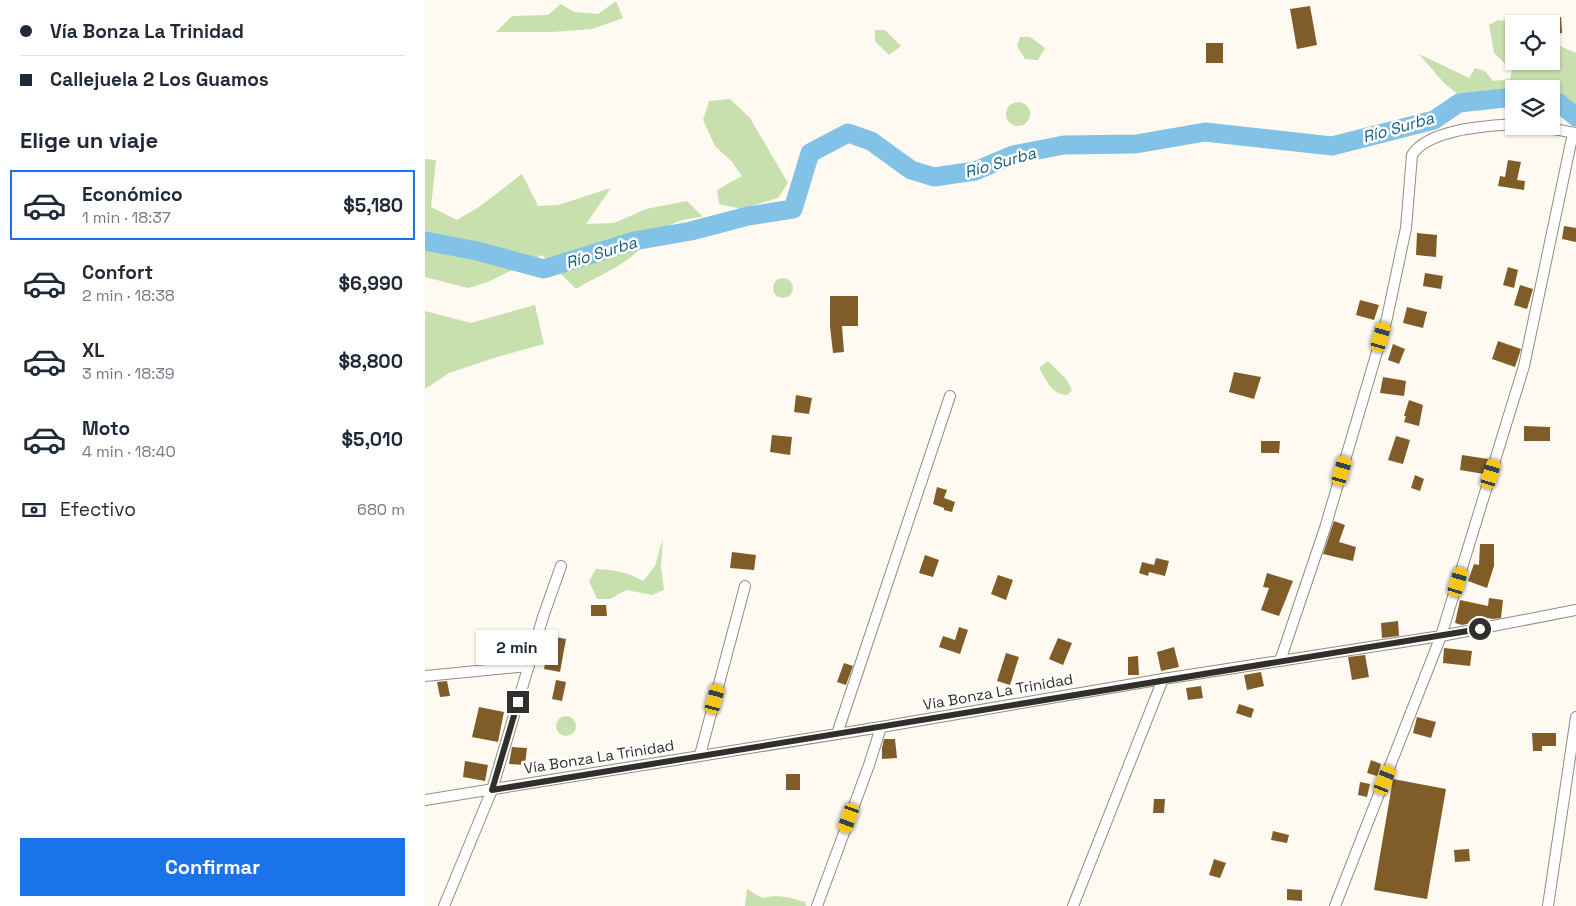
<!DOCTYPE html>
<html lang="es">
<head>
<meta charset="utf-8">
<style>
  :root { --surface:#fff; --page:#f2f2f3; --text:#1f2937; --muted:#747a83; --line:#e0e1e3; --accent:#1a73e8 }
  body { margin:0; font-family:"Space Grotesk",sans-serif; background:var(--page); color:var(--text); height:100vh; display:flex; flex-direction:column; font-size:19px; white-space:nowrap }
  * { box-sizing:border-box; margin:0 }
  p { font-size:16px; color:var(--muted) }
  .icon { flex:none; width:28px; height:28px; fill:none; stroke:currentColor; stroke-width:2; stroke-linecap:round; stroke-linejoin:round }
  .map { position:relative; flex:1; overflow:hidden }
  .panel { display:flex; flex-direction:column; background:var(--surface); width:425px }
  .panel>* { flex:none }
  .guide { display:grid; align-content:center; height:110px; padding:0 20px; background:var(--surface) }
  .fabs { position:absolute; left:1080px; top:15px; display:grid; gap:10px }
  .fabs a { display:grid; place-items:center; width:55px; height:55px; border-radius:0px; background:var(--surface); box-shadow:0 1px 4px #0004; font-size:25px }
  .end { position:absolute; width:22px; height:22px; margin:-11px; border:6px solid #302f2c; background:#fff; box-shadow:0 0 0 2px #fff }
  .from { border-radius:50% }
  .bubble { position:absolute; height:35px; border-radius:0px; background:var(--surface); box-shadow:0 1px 4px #0004; font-size:16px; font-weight:800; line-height:35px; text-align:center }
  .car { position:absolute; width:15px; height:30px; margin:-15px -8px; border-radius:6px; box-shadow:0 0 4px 1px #0007; background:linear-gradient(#f5c518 24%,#345 0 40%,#f5c518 0 76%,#345 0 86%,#f5c518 0) }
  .guide b { display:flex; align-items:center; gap:18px; height:48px; font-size:19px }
  .guide b+b { border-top:1px solid var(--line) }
  .guide i { width:12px; height:12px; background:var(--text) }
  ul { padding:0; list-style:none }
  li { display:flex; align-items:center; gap:15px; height:70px; margin:0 10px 8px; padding:0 10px; border:2px solid transparent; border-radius:0px }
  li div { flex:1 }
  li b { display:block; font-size:19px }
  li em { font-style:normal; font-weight:800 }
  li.active { border-color:var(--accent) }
  li>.icon { width:45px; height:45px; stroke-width:1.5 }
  h2 { padding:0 20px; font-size:22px; line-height:60px }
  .pay { display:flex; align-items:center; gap:12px; height:55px; padding:0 20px; font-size:19px }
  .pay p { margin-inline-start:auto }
  .cta { display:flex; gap:10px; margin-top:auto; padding:10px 20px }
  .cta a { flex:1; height:58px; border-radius:0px; background:var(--accent); color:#fff; font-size:20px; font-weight:800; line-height:58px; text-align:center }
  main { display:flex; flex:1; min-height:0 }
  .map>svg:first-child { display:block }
</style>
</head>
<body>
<main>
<section class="panel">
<div class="guide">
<b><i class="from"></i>Vía Bonza La Trinidad</b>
<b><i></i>Callejuela 2 Los Guamos</b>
</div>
<h2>Elige un viaje</h2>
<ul>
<li class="active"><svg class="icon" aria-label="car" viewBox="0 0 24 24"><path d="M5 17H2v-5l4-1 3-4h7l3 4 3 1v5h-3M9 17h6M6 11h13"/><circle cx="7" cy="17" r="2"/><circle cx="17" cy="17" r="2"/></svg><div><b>Económico</b><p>1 min · 18:37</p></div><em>$5,180</em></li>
<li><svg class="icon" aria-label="car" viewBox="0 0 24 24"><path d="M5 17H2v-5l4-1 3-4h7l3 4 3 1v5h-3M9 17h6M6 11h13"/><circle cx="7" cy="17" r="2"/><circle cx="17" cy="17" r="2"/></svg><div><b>Confort</b><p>2 min · 18:38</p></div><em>$6,990</em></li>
<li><svg class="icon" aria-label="car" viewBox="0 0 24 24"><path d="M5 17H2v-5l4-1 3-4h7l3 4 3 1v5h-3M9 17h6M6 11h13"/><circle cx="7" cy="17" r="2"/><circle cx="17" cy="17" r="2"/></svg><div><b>XL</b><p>3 min · 18:39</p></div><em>$8,800</em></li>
<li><svg class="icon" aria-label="car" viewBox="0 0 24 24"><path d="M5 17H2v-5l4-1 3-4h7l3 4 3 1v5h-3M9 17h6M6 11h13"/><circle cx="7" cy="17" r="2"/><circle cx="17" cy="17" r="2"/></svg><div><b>Moto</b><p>4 min · 18:40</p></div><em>$5,010</em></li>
</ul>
<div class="pay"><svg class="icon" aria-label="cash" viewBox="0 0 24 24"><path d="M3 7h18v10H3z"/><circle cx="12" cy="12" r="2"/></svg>Efectivo<p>680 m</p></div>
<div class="cta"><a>Confirmar</a></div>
</section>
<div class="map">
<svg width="1151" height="906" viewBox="0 0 1151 906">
  <rect width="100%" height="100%" fill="#fefaf1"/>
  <g fill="#c7e0ad">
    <polygon points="191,1 198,18 167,29 128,32 71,32 87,16 123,15 136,4 149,12 173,14"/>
    <polygon points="1073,20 1084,22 1089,25 1089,61 1126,61 1126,42 1151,53 1151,110 1126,101 1126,89 1089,89 1089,92 1063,90 1035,96 1019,83 994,54 1044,78 1050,68 1060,71 1068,81 1085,79 1087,70 1069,53 1064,25"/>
    <polygon points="450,30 460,30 476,46 464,55 450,41"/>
    <polygon points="595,37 605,37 620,48 613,60 600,59 592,46"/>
    <polygon points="305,99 325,118 363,183 353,198 316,209 294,204 292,190 317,176 307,162 290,146 278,120 284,101"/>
    <circle cx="593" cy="114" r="12"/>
    <path d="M0 159 11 160 6 207 32 220 54 207 97 174 113 206 133 205 186 188 161 224 189 223 221 209 262 201 278 217C238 219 231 238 202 260 187 271 167 279 151 289L117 255 63 282 43 288 0 277Z"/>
    <circle cx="358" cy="288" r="10"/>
    <polygon points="110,305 119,344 72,357 24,373 0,389 0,311 46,323"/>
    <path d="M623 361 641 379 647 390 642 395C626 394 622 381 614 368Z"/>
    <path d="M238 538 236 567 239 590 227 595 201 590 185 599H172L164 581 171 569C188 570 203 572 218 581L230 566Z"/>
    <circle cx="141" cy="726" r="10"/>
    <path d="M322 889 337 898C353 894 364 897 380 902L381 906H320Z"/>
  </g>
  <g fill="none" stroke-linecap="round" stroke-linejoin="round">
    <g stroke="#82c2e6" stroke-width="19">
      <polyline points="1126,102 1134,103 1151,117"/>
      <polyline points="0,241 52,251 119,269 209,241 266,231 323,216 368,209 385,153 423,133 446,141 486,170 509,177 550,171 588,155 639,145 711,144 780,132 907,146 1009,120 1034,103 1089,97"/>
    </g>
  </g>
  <g fill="#805d28">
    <polygon points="885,6 892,45 872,49 865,9"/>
    <polygon points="1136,17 1137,33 1126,34 1126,18"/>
    <rect x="781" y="43" width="17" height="20"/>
    <polygon points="1083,160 1096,162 1092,180 1100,181 1099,190 1073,186 1075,176 1080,177"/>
    <polygon points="1139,226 1151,228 1151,242 1137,239"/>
    <polygon points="992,233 1012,235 1011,257 991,255"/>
    <polygon points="1083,267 1093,270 1089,288 1078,285"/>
    <polygon points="1000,273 1018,276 1016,289 998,286"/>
    <polygon points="1095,285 1108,289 1102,309 1089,305"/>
    <polygon points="405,296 433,296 433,326 417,326 419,352 408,353 405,326"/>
    <polygon points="935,300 954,305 949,320 931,315"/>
    <polygon points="982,307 1002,312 998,328 978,323"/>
    <polygon points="1073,341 1096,349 1090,367 1067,359"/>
    <polygon points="968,344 980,349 974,364 963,360"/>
    <polygon points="809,372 836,377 829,399 804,392"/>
    <polygon points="958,377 981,381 979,396 955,393"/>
    <polygon points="371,395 387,398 384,414 369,412"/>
    <polygon points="984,400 998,405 994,426 979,422 981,416 979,416"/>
    <polygon points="1099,426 1125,427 1125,441 1099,441"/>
    <polygon points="347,435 367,437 365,455 345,452"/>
    <polygon points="971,436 985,440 978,464 963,460"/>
    <polygon points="836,441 855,441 854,453 836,453"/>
    <polygon points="1037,455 1063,459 1059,474 1035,470"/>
    <polygon points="990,475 999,479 995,491 986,488"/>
    <polygon points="512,487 522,490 519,498 530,502 527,512 519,510 519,508 508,504"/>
    <polygon points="909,521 920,525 914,542 931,547 928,561 898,554"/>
    <polygon points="1055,544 1069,544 1069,566 1062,588 1043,581 1049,564 1054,565"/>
    <polygon points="307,552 331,555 329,570 305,568"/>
    <polygon points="500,555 514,560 508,577 494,573"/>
    <polygon points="731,558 744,561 740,576 724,572 723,576 714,573 717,562 729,565"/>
    <polygon points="842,573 868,581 854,616 836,610 844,588 838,587"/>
    <polygon points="573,575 588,580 581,600 566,594"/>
    <polygon points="1064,598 1078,600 1076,618 1068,619 1051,616 1050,622 1037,625 1030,623 1035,600 1063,606"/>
    <polygon points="166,605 181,605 182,616 166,616"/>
    <polygon points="973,621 974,636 957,638 956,623"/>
    <polygon points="534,627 543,630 535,654 514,647 518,636 530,640"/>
    <polygon points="125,636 141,639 135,672 119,669"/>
    <polygon points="633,638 647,643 638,665 624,659"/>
    <polygon points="749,647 754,667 736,671 732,652"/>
    <polygon points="1019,648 1047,651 1045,666 1018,663"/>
    <polygon points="581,653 594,657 585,685 572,681"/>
    <polygon points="940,655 944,677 927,680 923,657"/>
    <polygon points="713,656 714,675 703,675 703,657"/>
    <polygon points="419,663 428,666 421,685 412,682"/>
    <polygon points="836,672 839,686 822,690 819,675"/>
    <polygon points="131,680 141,682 137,701 127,699"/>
    <polygon points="22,681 25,696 15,697 12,682"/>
    <polygon points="776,686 778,698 763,700 761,688"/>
    <polygon points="814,704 829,709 826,718 811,713"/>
    <polygon points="54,707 79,712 73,742 47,737"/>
    <polygon points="992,717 1011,722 1006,738 988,733"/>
    <polygon points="1107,733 1131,733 1131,746 1117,746 1117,751 1108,751"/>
    <polygon points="459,739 470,739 472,758 457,759 457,748"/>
    <polygon points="87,747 102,748 100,765 84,764"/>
    <polygon points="946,760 956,764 952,776 942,773"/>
    <polygon points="40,761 63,765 60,781 38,777"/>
    <rect x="361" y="774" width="14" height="16"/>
    <polygon points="968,779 1021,789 1002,899 949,890"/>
    <polygon points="935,782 945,784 942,797 933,795"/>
    <polygon points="729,799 740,799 739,813 728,813"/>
    <polygon points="848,831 864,835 862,843 846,840"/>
    <polygon points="1044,849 1045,861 1030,862 1029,850"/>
    <polygon points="789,859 801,863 795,878 784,875"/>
    <polygon points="862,889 877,890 877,901 862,900"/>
  </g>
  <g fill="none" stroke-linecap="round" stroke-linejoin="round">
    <g stroke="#908d84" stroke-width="12">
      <g id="minor">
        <polyline points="1112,126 1151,133"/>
        <path d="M855 661 900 528 962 318 981 228 987 155C1003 129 1061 126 1089 124"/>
        <polyline points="0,676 104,666"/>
        <polyline points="412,734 525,396"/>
        <polyline points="275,755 320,586"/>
        <polyline points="0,800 456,727 738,679 1016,636 1151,610"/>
        <polyline points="19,906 67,790 118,617 136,566"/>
        <polyline points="392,906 444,765 456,727"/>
        <polyline points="648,906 738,679"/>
        <polyline points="910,906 1016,636 1099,366 1148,133"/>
        <polyline points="1123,906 1151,717"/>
      </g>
    </g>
    <use href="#minor" stroke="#fff" stroke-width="10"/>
  </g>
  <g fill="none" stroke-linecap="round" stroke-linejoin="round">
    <polyline stroke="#302f2c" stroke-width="6" points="93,702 67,790 1055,629"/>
  </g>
  <g text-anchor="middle" stroke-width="5" stroke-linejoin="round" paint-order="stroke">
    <g font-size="15" fill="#302f2c" stroke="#fff">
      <text transform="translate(573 692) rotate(-10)" y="5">Vía Bonza La Trinidad</text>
      <text transform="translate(174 757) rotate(-9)" y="5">Vía Bonza La Trinidad</text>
    </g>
    <g font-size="16" font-style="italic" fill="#0f5e82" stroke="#fff">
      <text transform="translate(973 127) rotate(-16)" y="6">Río Surba</text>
      <text transform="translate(575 162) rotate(-16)" y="6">Río Surba</text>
      <text transform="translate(176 252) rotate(-17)" y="6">Río Surba</text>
    </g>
  </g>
</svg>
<div class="fabs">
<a><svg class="icon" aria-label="locate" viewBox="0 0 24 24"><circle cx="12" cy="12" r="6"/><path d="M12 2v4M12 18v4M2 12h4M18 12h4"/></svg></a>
<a><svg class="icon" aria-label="layers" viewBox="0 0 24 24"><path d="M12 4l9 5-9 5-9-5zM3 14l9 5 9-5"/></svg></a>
</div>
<i class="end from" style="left:1055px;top:629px"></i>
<i class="end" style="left:93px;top:702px"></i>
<div class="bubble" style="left:51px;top:630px;width:82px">2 min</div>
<i class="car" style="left:956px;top:337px;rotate:16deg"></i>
<i class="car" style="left:917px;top:471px;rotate:16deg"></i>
<i class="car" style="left:1066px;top:474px;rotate:17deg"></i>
<i class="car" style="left:1033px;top:582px;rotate:17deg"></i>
<i class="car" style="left:290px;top:699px;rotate:15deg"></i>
<i class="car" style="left:960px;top:780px;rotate:22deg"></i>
<i class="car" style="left:424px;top:818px;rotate:200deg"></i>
</div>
</main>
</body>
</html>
